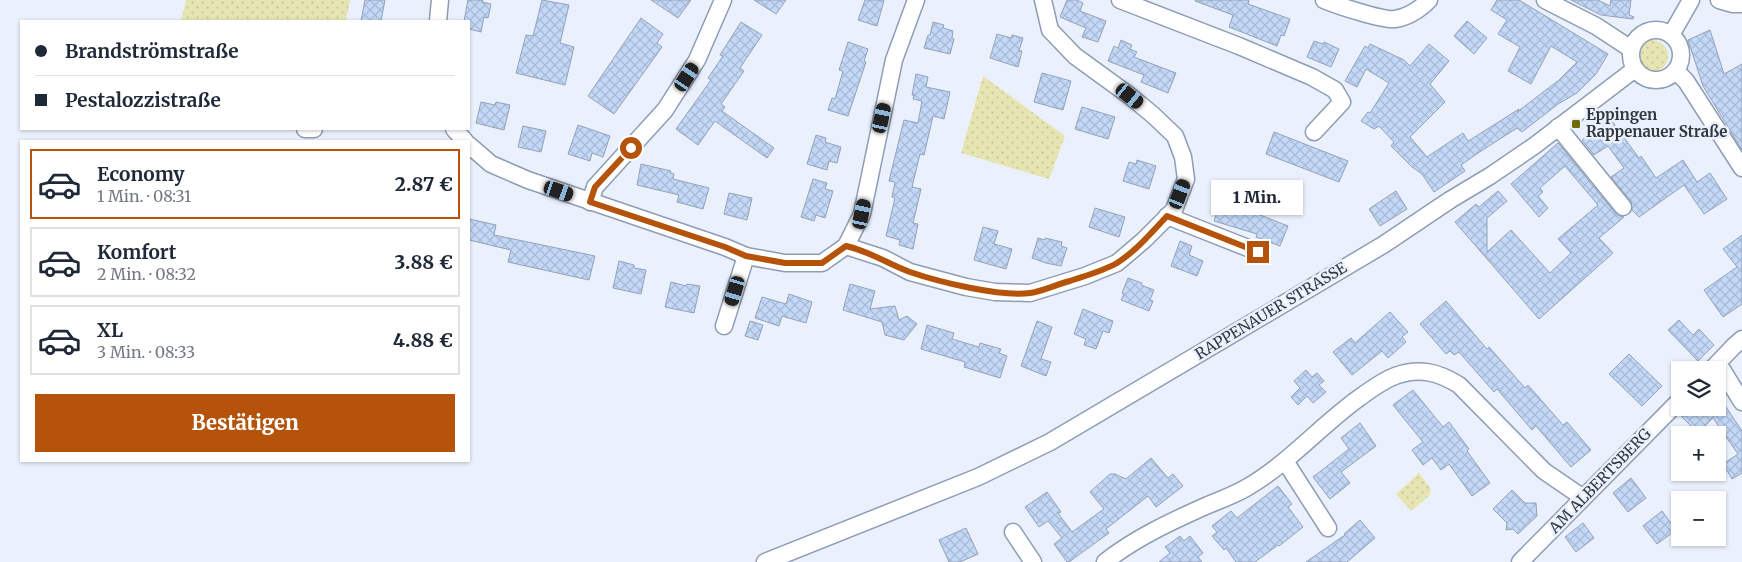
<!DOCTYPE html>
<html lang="de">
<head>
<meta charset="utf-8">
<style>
  :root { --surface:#fff; --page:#f2f2f3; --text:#1f2937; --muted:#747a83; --line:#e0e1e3; --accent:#b45309 }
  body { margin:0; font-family:Merriweather,serif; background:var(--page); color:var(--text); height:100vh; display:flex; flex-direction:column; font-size:19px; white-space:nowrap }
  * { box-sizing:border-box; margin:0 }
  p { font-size:16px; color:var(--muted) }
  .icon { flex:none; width:28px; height:28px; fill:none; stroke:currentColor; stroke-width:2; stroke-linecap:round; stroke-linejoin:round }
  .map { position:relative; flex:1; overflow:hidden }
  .side { position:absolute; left:20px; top:140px; width:450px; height:322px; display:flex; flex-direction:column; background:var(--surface); border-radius:0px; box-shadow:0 1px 4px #0004 }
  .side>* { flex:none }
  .top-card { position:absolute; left:20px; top:20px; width:450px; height:110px; border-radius:0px; box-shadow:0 1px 4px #0004; display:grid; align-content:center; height:110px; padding:0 15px; background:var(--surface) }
  .tools { position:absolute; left:1671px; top:361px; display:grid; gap:10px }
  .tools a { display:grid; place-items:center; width:55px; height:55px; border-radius:0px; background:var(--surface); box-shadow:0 1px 4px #0004; font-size:25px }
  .end { position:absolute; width:22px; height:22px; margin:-11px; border:6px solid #b45309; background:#fff; box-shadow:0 0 0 2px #fff }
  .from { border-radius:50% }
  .bubble { position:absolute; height:35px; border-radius:0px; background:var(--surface); box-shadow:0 1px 4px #0004; font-size:16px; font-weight:800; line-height:35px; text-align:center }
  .car { position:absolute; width:15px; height:30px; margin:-15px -8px; border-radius:6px; box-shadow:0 0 4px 1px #0007; background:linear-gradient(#222 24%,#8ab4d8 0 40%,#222 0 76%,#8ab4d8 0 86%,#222 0) }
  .top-card b { display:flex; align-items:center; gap:18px; height:48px; font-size:19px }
  .top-card b+b { border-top:1px solid var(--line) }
  .top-card i { width:12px; height:12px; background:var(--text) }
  ul { padding:9px 0 0; list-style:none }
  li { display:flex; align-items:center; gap:15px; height:70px; margin:0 10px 8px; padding:0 5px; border:2px solid var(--line); border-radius:0px }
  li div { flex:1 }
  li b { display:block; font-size:19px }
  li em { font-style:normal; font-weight:800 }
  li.on { border-color:var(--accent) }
  li>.icon { width:45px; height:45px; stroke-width:1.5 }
  .cta { display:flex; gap:10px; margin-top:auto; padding:10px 15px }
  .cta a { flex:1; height:58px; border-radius:0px; background:var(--accent); color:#fff; font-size:20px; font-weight:800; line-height:58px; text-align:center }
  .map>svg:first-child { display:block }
</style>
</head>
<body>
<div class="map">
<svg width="1742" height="562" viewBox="0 0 1742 562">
  <defs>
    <pattern id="green-dots" width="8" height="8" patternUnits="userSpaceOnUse" patternTransform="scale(1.25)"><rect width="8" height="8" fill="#e6e5b2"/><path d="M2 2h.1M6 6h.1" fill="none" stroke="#c6c59a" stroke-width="1.8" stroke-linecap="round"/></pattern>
    <pattern id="building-cross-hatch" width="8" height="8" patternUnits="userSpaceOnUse" patternTransform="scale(1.25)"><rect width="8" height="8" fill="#c3d8f7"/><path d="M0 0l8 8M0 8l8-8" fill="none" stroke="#a8bad5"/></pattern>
  </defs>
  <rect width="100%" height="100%" fill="#ebf1fc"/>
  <g fill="url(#green-dots)">
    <polygon points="186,0 350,0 346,21 181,21"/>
    <circle cx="1652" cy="56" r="16"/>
    <polygon points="983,76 1065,136 1049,179 961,153"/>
    <polygon points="1419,473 1431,489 1429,496 1411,511 1396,494"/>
  </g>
  <g fill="url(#building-cross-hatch)" stroke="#92a2ba">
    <polygon points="365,0 385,0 381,21 361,21"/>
    <polygon points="468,0 483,0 482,2 491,4 488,18 484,17 481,32 469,29 469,21 464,21"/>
    <polygon points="542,0 569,5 560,43 574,47 565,85 516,73 526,35 533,36"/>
    <polygon points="651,0 691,0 678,18"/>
    <polygon points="754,0 786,0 776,14"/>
    <polygon points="865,0 884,0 877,26 858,20"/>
    <polygon points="1067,0 1077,0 1083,3 1080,11 1106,21 1098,42 1082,37 1086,28 1060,17"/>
    <polygon points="1195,0 1249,0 1248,4 1290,19 1284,36 1281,35 1277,46 1229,27 1233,15 1195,1"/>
    <polygon points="1497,0 1519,0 1608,54 1596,74 1577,93 1558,104 1522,132 1517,128 1478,153 1461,165 1465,171 1434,192 1422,174 1412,167 1391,146 1394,142 1379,126 1374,129 1361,121 1368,112 1370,113 1389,83 1366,69 1357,87 1345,81 1365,46 1368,48 1370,44 1404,60 1410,66 1429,44 1449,61 1430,84 1445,102 1410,137 1427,157 1463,133 1468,141 1470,140 1519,109 1517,112 1559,80 1577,62 1551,46 1531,84 1508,71 1520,47 1498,34 1507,20 1491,10"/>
    <polygon points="1571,0 1598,0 1610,6 1611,0 1631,0 1629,15 1634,17 1633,19 1601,15"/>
    <polygon points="641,18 663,34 657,43 662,47 614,114 588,96"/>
    <polygon points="1467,21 1487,38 1474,54 1454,36"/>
    <polygon points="741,22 762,35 740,68 744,71 721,104 725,107 722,111 774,148 767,158 715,121 698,145 676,129 711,80 708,78 723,56 720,55"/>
    <polygon points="933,22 944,25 943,28 953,31 952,38 954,39 950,54 924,48 928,35 930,35"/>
    <polygon points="1710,30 1724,74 1742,64 1742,150 1703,86 1688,40"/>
    <polygon points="997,34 1011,38 1012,35 1023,38 1019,51 1022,51 1018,67 990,58"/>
    <polygon points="1121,40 1132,45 1130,49 1137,52 1134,57 1176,73 1168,93 1141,82 1144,75 1108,61 1114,46 1118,48"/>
    <polygon points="1314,41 1323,44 1324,42 1339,49 1331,67 1307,57"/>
    <polygon points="848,42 868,49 864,61 866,62 848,116 828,110 832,98 835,99 843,71 839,70"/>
    <polygon points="1042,73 1071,81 1063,110 1034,102"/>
    <polygon points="916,74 928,77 926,87 950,92 944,119 933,116 924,155 920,154 912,187 921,189 913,223 918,224 913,249 899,245 900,240 886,236 895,198 892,197 895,182 889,181 904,120 918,123 922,101 913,99 914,95 912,95"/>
    <polygon points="481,102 495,105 496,102 510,105 504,130 476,123"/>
    <polygon points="1082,107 1115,117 1108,139 1075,129"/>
    <polygon points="1609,117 1639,158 1641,156 1656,178 1683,160 1697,182 1710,173 1727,199 1704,214 1684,185 1639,217 1632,210 1631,201 1611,177 1624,168 1608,146 1594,155 1582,140 1596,130 1595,128"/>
    <polygon points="578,125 610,136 603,157 592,153 590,161 568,154"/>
    <polygon points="523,126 546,131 541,152 518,147"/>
    <polygon points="1274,132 1348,161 1339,182 1266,154"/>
    <polygon points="816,135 826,138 825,142 841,147 837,163 829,161 827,170 807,164"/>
    <polygon points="1558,143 1615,213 1619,216 1624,217 1599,238 1613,253 1539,319 1455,222 1476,204 1479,207 1498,191 1507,201 1487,218 1487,252 1511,230 1550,273 1571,253 1558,239 1598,205 1565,166 1540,188 1543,192 1538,196 1548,208 1539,217 1511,184"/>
    <polygon points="1137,160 1156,166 1149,189 1123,181 1129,162 1136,164"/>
    <polygon points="641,164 671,171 670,173 674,174 673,179 709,188 703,209 677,202 679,195 637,185"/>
    <polygon points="813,179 827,183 825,189 833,191 825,218 816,215 814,221 801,217"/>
    <polygon points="1240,191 1241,199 1248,202 1245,209 1288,226 1280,246 1256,237 1257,234 1214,221 1222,197 1229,200 1231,193"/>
    <polygon points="1396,191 1407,209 1380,226 1369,209"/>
    <polygon points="729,193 752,198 747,220 724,214"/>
    <polygon points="1095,208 1125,217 1119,237 1089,227"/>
    <polygon points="469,219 496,225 494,235 595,256 589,280 508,262 511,250 469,240"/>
    <polygon points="983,227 998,231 994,244 1012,249 1006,269 974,260"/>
    <polygon points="1742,235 1742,304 1723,317 1704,290 1737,267 1723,249"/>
    <polygon points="1038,238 1045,240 1045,238 1062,242 1061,246 1067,248 1061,266 1046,263 1032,258"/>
    <polygon points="1180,241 1192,246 1189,255 1203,261 1197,276 1171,266"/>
    <polygon points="619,261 634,265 634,268 646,270 641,294 613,288"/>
    <polygon points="1128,278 1142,283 1141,285 1154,290 1150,300 1153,301 1149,311 1121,300 1124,294 1122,293"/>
    <polygon points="671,282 686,286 687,284 700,286 694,313 665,307"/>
    <polygon points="850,284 875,291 870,309 895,306 899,320 907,316 917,324 904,340 885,335 882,322 843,310"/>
    <polygon points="789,294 812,302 806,323 782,316 779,326 755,318 762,297 786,304"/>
    <polygon points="1446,301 1487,349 1489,347 1525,388 1528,385 1563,425 1567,422 1591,450 1571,467 1536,426 1532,430 1497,389 1494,392 1459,352 1454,355 1450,351 1446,354 1420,324"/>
    <polygon points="1083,309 1113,321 1109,333 1103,331 1096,349 1084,345 1086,339 1074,334"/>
    <polygon points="1390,312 1408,332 1402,337 1406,342 1388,358 1382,351 1352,375 1333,352 1351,338 1355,343"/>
    <polygon points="1679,320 1693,335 1699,329 1714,345 1698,361 1668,330"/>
    <polygon points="750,321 763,325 758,340 745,336"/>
    <polygon points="1037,321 1052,327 1041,359 1051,362 1046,376 1021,366"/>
    <polygon points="927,325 954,333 952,339 979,347 980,343 1001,349 999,353 1007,356 1000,378 964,367 965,362 921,349"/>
    <polygon points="1629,354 1662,386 1642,406 1609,374"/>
    <polygon points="1306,370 1312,377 1317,373 1324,381 1319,385 1326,392 1313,403 1307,396 1298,405 1291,397 1300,388 1294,381"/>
    <polygon points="1413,390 1443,427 1449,422 1469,449 1467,451 1490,483 1472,496 1449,464 1441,470 1432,458 1423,465 1412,450 1423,442 1393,405"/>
    <polygon points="1718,395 1742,431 1742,473 1732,479 1723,464 1738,454 1713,418 1698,433 1680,415 1688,408 1718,408"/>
    <polygon points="1360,423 1376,446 1341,472 1350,483 1330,499 1313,477 1349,449 1341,438"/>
    <polygon points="1151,458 1168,478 1173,474 1183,486 1156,507 1148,496 1106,529 1109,533 1069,562 1067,562 1054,544 1062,538 1048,521 1039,527 1025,507 1047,492 1061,512 1058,513 1072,532 1104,509 1090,492 1110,474 1115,474 1126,479"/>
    <polygon points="1631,478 1646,498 1628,512 1613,493"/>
    <polygon points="1278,486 1292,504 1288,507 1303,527 1279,546 1278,545 1255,562 1236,562 1226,548 1224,550 1212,536 1217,532 1212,526 1231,511 1237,518"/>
    <polygon points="1512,490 1525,503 1536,503 1537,516 1518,534 1513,529 1506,530 1507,523 1493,509"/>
    <polygon points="1662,511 1676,530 1657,544 1643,526"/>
    <polygon points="1360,520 1375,538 1347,562 1306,562 1345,535 1344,534"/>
    <polygon points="1583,523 1594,538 1576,552 1565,537"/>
    <polygon points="966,528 978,554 960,562 949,562 939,540"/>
    <polygon points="1180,536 1184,541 1190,536 1203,553 1198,557 1202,562 1159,562 1170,553 1165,547"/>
  </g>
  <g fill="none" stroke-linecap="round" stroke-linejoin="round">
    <g stroke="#8d9db5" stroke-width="19">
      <g id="minor">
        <polyline points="1120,0 1239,46 1312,77 1335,90 1342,102 1314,132"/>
        <path d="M1324 0C1336 5 1384 21 1395 19 1408 17 1420 9 1429 0"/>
        <polyline points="1545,0 1596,26 1631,49"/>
        <polyline points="1719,0 1733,4 1742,4"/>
        <polyline points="438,21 440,0"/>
        <circle cx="1656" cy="55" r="25"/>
        <polyline points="1671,35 1691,0"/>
        <polyline points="1676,71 1686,81 1742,168"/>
        <polyline points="1558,127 1623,207"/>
        <polyline points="305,129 314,129"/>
        <polyline points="454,129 465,141"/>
        <polyline points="469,145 491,164 528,180 725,247 746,256 785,263 822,263 846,246 862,214 894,60 916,0"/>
        <polyline points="590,202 595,187 665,110 697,60 723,0"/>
        <polyline points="1167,216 1258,252"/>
        <polyline points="846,246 883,258 910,272 966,287 995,292 1030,293 1085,276 1117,263 1144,240 1174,210 1186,179 1183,157 1175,136 1153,115 1130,96 1075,56 1050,30 1043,0"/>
        <polyline points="724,326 746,256"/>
        <polyline points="1718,363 1742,402"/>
        <polyline points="1711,370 1734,346 1742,339"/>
        <polyline points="1285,461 1328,528"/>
        <polyline points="1013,532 1033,562"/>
        <polyline points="765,562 978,477 1050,442 1383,245 1450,200 1490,176 1534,146 1635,69"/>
        <path d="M1105 562C1135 538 1172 521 1208 505 1220 500 1234 495 1246 488 1288 464 1320 426 1359 398 1370 390 1382 381 1395 376 1419 367 1438 372 1459 385L1544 471 1582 497"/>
        <polyline points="1520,562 1680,400"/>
      </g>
    </g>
    <use href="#minor" stroke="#fff" stroke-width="16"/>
  </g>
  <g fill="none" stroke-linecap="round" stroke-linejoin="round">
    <path stroke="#b45309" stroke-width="6" d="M631 148 595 187 590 202 725 247 746 256 785 263H822L846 246C869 251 888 264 910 272 939 282 1000 297 1030 293 1044 291 1057 284 1070 281 1085 276 1103 271 1117 263 1136 251 1152 232 1167 216L1258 252"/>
  </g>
  <rect fill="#6e6a06" stroke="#ebf1fc" stroke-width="2" x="1571" y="119" width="10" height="10" rx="2.5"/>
  <g text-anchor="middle" stroke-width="5" stroke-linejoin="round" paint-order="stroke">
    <g font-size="15" font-weight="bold" fill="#313842" stroke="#ebf1fc" text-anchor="start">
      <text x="1586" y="120">Eppingen<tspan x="1586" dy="17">Rappenauer Straße</tspan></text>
    </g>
    <g font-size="15" fill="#313842" stroke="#ebf1fc">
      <text transform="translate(1271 311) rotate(-31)" y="5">RAPPENAUER STRASSE</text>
      <text transform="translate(1600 481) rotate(-46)" y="5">AM ALBERTSBERG</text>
    </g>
  </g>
</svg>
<div class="tools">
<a><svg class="icon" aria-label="layers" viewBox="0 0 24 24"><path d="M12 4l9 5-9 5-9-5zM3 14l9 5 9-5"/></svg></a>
<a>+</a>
<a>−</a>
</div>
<i class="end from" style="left:631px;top:148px"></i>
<i class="end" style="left:1258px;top:252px"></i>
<div class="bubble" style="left:1211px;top:180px;width:92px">1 Min.</div>
<i class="car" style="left:687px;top:77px;rotate:33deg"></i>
<i class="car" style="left:1130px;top:96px;rotate:129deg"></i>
<i class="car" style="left:882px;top:118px;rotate:12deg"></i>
<i class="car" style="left:559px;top:191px;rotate:109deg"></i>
<i class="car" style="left:1180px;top:194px;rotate:21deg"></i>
<i class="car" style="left:862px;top:214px;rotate:12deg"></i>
<i class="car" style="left:735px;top:291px;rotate:197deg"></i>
<div class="top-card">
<b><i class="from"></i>Brandströmstraße</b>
<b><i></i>Pestalozzistraße</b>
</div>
<section class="side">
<ul>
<li class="on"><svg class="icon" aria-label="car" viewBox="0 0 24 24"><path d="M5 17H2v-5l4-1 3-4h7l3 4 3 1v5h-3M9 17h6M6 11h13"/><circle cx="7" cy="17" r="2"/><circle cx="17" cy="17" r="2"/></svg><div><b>Economy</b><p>1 Min. · 08:31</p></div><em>2.87 €</em></li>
<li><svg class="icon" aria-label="car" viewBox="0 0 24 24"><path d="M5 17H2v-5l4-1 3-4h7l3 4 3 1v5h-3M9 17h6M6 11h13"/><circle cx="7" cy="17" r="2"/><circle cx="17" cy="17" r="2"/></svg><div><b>Komfort</b><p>2 Min. · 08:32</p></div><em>3.88 €</em></li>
<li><svg class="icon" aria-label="car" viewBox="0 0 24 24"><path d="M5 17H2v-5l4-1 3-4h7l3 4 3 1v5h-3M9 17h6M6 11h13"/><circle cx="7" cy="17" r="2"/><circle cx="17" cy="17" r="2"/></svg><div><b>XL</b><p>3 Min. · 08:33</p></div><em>4.88 €</em></li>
</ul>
<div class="cta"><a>Bestätigen</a></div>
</section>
</div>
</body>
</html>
